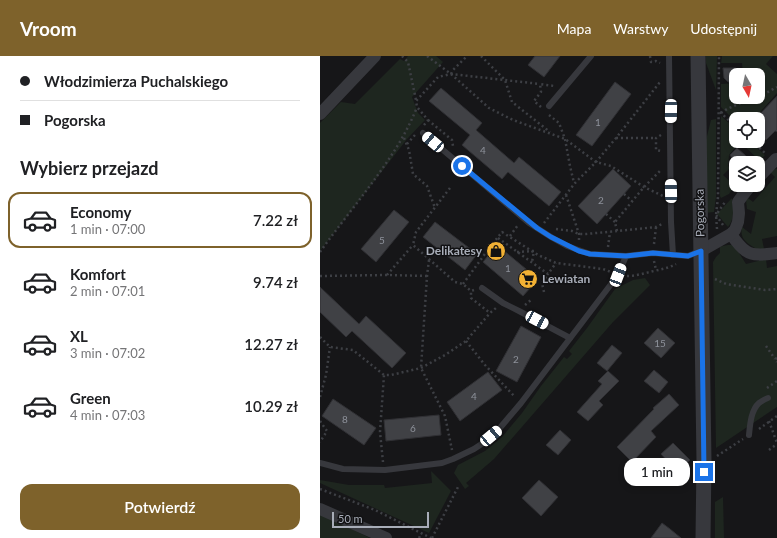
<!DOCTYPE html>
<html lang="pl">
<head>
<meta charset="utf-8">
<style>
  :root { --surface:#fff; --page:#f6f6f6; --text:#202124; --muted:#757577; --line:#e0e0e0; --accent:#7e622b }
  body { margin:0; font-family:Lato,sans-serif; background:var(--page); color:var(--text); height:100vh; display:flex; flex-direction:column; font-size:15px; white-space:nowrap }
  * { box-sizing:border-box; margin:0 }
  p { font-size:13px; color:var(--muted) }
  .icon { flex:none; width:22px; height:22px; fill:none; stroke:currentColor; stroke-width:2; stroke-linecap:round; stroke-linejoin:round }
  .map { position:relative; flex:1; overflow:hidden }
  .sheet { display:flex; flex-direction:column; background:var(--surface); width:320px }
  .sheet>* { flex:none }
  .hud { display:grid; align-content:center; height:88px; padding:0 20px; background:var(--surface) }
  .needle { width:26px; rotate:171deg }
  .buttons { position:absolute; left:409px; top:12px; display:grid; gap:8px }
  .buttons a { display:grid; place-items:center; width:36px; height:36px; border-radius:8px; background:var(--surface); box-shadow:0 2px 6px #0003; font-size:20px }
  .scale { position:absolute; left:12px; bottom:10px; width:97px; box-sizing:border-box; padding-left:4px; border:2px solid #a8adb8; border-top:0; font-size:11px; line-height:14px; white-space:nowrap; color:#a8adb8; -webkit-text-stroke:3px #111113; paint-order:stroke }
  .end { position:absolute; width:18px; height:18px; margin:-9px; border:5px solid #1a73e8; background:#fff; box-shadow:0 0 0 2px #fff }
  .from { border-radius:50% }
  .bubble { position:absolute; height:28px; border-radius:12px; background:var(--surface); box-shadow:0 2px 6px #0003; font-size:13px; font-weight:600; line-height:28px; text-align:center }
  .car { position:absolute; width:12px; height:24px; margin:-12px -6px; border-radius:5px; box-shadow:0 0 3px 1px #0007; background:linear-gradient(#fff 24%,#345 0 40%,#fff 0 76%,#345 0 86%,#fff 0) }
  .hud b { display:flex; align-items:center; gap:14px; height:38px; font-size:15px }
  .hud b+b { border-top:1px solid var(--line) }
  .hud i { width:10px; height:10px; background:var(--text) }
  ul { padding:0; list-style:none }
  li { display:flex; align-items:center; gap:12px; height:56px; margin:0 8px 6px; padding:0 12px; border:2px solid transparent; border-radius:12px }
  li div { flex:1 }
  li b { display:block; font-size:15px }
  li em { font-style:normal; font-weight:600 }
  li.selected { border-color:var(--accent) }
  li>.icon { width:36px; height:36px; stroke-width:1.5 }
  h2 { padding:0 20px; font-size:18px; line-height:48px }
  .cta { display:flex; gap:8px; margin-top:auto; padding:8px 20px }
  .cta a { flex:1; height:46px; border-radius:12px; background:var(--accent); color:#fff; font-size:16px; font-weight:600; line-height:46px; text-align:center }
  header { display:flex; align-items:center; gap:24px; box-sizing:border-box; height:56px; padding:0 20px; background:var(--accent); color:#fff }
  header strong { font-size:19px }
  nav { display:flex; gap:22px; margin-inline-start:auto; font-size:14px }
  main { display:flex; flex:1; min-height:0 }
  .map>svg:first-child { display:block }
</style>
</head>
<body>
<header>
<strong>Vroom</strong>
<nav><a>Mapa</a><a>Warstwy</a><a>Udostępnij</a></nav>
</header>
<main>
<section class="sheet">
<div class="hud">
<b><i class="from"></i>Włodzimierza Puchalskiego</b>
<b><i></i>Pogorska</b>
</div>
<h2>Wybierz przejazd</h2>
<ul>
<li class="selected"><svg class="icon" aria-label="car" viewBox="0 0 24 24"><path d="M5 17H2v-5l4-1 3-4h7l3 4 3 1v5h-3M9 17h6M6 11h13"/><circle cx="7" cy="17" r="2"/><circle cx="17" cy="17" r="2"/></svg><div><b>Economy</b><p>1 min · 07:00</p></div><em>7.22 zł</em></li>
<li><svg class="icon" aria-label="car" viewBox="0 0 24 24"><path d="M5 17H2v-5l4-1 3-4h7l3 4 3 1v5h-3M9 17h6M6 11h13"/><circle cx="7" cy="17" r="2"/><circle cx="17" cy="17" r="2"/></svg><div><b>Komfort</b><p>2 min · 07:01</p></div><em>9.74 zł</em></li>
<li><svg class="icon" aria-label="car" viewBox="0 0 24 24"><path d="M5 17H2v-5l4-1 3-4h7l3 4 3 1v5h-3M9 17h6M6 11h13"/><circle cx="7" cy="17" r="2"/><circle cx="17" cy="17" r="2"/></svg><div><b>XL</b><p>3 min · 07:02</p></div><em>12.27 zł</em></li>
<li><svg class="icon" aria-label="car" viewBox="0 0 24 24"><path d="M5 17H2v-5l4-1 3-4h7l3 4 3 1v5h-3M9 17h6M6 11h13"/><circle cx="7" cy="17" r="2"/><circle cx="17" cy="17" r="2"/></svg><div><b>Green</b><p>4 min · 07:03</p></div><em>10.29 zł</em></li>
</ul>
<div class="cta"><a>Potwierdź</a></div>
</section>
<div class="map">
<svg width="457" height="482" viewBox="0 0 457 482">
  <rect width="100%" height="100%" fill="#161618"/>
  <g fill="#1e261f">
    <polygon points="88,0 116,0 123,6 92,41 98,57 105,64 87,83 0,195 0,67 21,46 35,48 80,3 84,5"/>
    <polygon points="386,0 397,0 396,34 386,7"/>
    <polygon points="402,0 453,0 446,8 457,18 457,37 434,63 416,63 416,66 401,51 401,28 416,27 416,41 438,41 438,19 423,19 422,7 401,7"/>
    <polygon points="401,60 416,73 416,85 429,85 445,99 440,105 420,86 409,99 408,110 410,112 403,119 415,130 409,138 401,142 400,140"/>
    <polygon points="396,63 396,141 394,156 385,157 385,88 391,64"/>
    <path d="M455 113H457V180L442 183 444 193H437C428 188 419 183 422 171L431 178 436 156 427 153 426 144 428 142 433 146 455 121 450 116Z"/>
    <path d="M412 142C413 152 415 163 408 171L397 158Z"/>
    <polygon points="408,189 414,189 426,208 446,203 447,212 457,210 457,351 396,392 393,206 396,201 400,197 400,191 403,190"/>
    <polygon points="325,222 330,229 293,266 174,403 146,427 149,430 145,433 134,417 138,409 165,395 182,381 202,357 221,330 244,301 247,303 252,298 249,295 267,272 295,233 313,224"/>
    <polygon points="111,415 131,435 109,477 0,427 0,424 29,429 64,429 65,432 112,427"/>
    <polygon points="403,441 404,482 395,482 395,446"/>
    <polygon points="0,458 50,482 0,482"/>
  </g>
  <g fill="#404145" stroke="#303034">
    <polygon points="215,0 240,0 224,21 208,9"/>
    <polygon points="403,12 416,12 416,25 408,26 404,22"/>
    <polygon points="295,26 311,38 272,90 256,79"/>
    <polygon points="121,32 162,67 156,74 194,107 199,101 241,136 229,150 188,116 182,123 142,89 150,79 109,45"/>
    <polygon points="457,40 457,73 446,84 438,77 438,60"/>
    <polygon points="417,92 434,107 409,107 412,102 410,99"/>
    <polygon points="293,113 311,130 277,168 258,150"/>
    <polygon points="74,154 89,166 56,206 41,193"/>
    <polygon points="115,166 157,198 145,214 103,181"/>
    <polygon points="177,189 218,223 203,240 163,206"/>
    <polygon points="0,231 39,268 46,260 86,297 72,312 32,275 26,281 0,256"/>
    <polygon points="201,270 221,281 197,326 176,315"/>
    <polygon points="338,272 355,287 341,302 324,287"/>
    <polygon points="292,289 302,297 287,315 277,307"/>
    <polygon points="334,314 348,326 339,337 324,325"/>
    <polygon points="288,315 299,325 279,345 283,349 268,365 257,356 282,328 278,325"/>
    <polygon points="168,316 182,334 140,365 127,346"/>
    <polygon points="349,338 359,349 331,375 336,381 312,406 297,391 334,353 333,352"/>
    <polygon points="13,343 56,372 44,389 2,360"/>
    <polygon points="119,359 121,379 66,385 64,364"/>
    <polygon points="240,374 251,384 238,399 226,389"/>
    <polygon points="353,387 370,404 347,425 339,416 349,407 341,398"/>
    <polygon points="219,424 238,441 221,460 202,442"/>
    <polygon points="342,467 350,473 361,482 331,482"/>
  </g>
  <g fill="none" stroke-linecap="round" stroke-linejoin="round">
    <g stroke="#3d3f44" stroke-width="2.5" stroke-dasharray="2 3" stroke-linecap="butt">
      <polyline points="82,0 88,6 96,44"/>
      <polyline points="107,0 131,18 169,52 193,64 245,83 276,106 291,110 324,131 343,140"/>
      <polyline points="161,0 185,24 192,46 230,76"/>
      <polyline points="330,0 331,6 336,5 340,7"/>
      <polyline points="131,18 133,14 147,0"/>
      <polyline points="438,40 446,37 457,31"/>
      <polyline points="221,51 214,45 221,36 220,28 234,30"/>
      <polyline points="400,56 416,71"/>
      <polyline points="401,57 407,53 435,41"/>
      <polyline points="229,59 239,67 245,83 250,110 254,127"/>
      <polyline points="108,64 132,84 133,90"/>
      <polyline points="104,69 108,64 97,51 96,45 118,21 131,18 220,28"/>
      <polyline points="456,74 457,75"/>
      <polyline points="341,79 336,82 336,94 341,95 342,96"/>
      <polyline points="84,82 89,94 93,118 107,130 115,152"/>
      <polyline points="296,82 336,82"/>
      <polyline points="432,85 446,98"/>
      <polyline points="87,88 95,79"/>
      <polyline points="130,132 96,176 93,189 135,226 143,228 151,235"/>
      <polyline points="304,138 312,145"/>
      <polyline points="246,139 259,178 259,184"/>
      <polyline points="286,158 295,166"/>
      <polyline points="224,167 255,127 276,106 296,82 340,26"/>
      <polyline points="403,169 396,159 405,146"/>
      <polyline points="236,173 252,175 259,178 266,178 297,175 336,171 342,168"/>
      <polyline points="397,173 396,159 398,141 399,0"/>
      <polyline points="297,175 295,166 324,131 341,114"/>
      <polyline points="190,180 198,169"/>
      <polyline points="178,182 228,218 236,207"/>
      <polyline points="334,188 336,171"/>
      <polyline points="288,191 290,176"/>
      <path d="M0 196C15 175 31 155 46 135 66 108 85 82 97 51"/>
      <polyline points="197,196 214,195 212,206"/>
      <polyline points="109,204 107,220 101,312 125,360 132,394"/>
      <polyline points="334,205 336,214"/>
      <polyline points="67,219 93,189"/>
      <polyline points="0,220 67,219 107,220"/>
      <path d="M307 220C316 220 325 217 334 215 342 213 349 212 356 208"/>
      <polyline points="395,223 406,228 445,234 457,233"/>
      <polyline points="143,228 170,191 182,176 218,199 236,207 283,213 291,216"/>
      <polyline points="154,234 151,235 151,242 170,257 176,252"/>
      <polyline points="224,236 222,227 228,218"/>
      <polyline points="205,249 211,244"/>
      <polyline points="0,281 10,291 33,294 64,319 71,319 101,312 125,299 146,285 170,257"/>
      <polyline points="146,285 165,309 195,341"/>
      <polyline points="446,290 455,303"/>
      <polyline points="457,302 455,303 457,306"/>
      <polyline points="447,332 457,325"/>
      <polyline points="0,341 6,319 10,291"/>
      <polyline points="0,365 7,375 0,386"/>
      <polyline points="449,365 457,387"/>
      <polyline points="439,373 457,360"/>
      <polyline points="449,394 457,388"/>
      <polyline points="397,400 423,383"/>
      <polyline points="63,406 60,376 64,319"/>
      <polyline points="0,433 55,454 111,482"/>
      <polyline points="99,482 101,478"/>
      <polyline points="112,482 138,431"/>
    </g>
    <g stroke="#37383d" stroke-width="6">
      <polyline points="349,0 351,166 353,199"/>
      <polyline points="229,50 271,0"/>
      <polyline points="103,77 209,167 231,181 247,190 270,198 306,200"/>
      <polyline points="162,232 183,247 199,255 250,282"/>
      <path d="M429 379C430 369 431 354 439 347 442 345 445 343 448 342"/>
      <polyline points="0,407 23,413 65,414 122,407 133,403 154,393 163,387 179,373 201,347 298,219 306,200 333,197 368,200 380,195"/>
    </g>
    <g stroke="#37383d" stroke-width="12">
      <polyline points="0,58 55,0"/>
      <polyline points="438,122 456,103 457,103"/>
      <path d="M411 178C415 184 420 191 426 195 434 201 448 198 457 197"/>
      <polyline points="381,195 411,178 415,174 418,166 419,157 418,146 423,139 431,129"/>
      <polyline points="0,453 66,482"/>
    </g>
    <polyline stroke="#37383d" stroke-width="15" points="378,0 384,405 383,482"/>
  </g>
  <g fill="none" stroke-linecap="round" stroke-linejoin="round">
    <polyline stroke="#1a73e8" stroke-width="5" points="142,110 217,172 231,181 259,195 270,198 306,200 333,197 368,200 381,195 384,416"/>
  </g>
  <defs>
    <g id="shop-disc" transform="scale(1)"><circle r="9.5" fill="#f2b134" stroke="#111113"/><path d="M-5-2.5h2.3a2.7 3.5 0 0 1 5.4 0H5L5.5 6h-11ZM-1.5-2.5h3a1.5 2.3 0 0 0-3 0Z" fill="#111"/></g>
    <g id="supermarket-disc" transform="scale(1)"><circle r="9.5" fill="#f2b134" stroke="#111113"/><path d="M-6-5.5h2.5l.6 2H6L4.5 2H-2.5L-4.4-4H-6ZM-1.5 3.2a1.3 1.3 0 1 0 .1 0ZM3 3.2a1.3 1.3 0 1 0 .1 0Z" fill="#111"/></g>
  </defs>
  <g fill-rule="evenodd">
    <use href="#shop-disc" x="176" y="195"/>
    <use href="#supermarket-disc" x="208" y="223"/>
  </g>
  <g text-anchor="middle" stroke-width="3" stroke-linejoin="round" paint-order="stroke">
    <g font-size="10" fill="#8e929b">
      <text x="278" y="70">1</text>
      <text x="163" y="98">4</text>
      <text x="281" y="148">2</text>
      <text x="62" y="188">5</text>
      <text x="188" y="216">1</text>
      <text x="340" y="291">15</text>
      <text x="196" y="307">2</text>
      <text x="154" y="344">4</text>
      <text x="25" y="367">8</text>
      <text x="93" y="376">6</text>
    </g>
    <g font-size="12" fill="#a8adb8" stroke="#111113">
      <text transform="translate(380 157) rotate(-91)" y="4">Pogorska</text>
    </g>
    <g font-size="12" font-weight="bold" fill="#a8adb8" stroke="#111113" text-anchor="end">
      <text x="162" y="199">Delikatesy</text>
      <text x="222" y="227" text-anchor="start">Lewiatan</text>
    </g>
  </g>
</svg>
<div class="buttons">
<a><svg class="needle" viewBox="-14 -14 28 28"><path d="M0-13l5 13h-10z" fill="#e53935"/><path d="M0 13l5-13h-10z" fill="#757577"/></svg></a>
<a><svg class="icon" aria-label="locate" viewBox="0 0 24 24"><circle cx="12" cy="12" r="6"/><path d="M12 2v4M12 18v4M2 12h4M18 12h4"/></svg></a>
<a><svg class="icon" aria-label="layers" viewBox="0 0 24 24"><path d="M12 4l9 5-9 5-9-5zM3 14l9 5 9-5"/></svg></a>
</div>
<div class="scale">50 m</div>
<i class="end from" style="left:142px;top:110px"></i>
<i class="end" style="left:384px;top:416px"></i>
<div class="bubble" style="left:304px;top:402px;width:66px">1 min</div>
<i class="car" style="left:351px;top:55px;rotate:181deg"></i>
<i class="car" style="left:113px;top:86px;rotate:310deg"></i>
<i class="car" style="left:351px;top:135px;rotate:359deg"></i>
<i class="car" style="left:298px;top:219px;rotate:21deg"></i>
<i class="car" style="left:217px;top:264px;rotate:118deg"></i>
<i class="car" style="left:171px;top:380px;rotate:50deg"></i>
</div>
</main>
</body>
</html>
